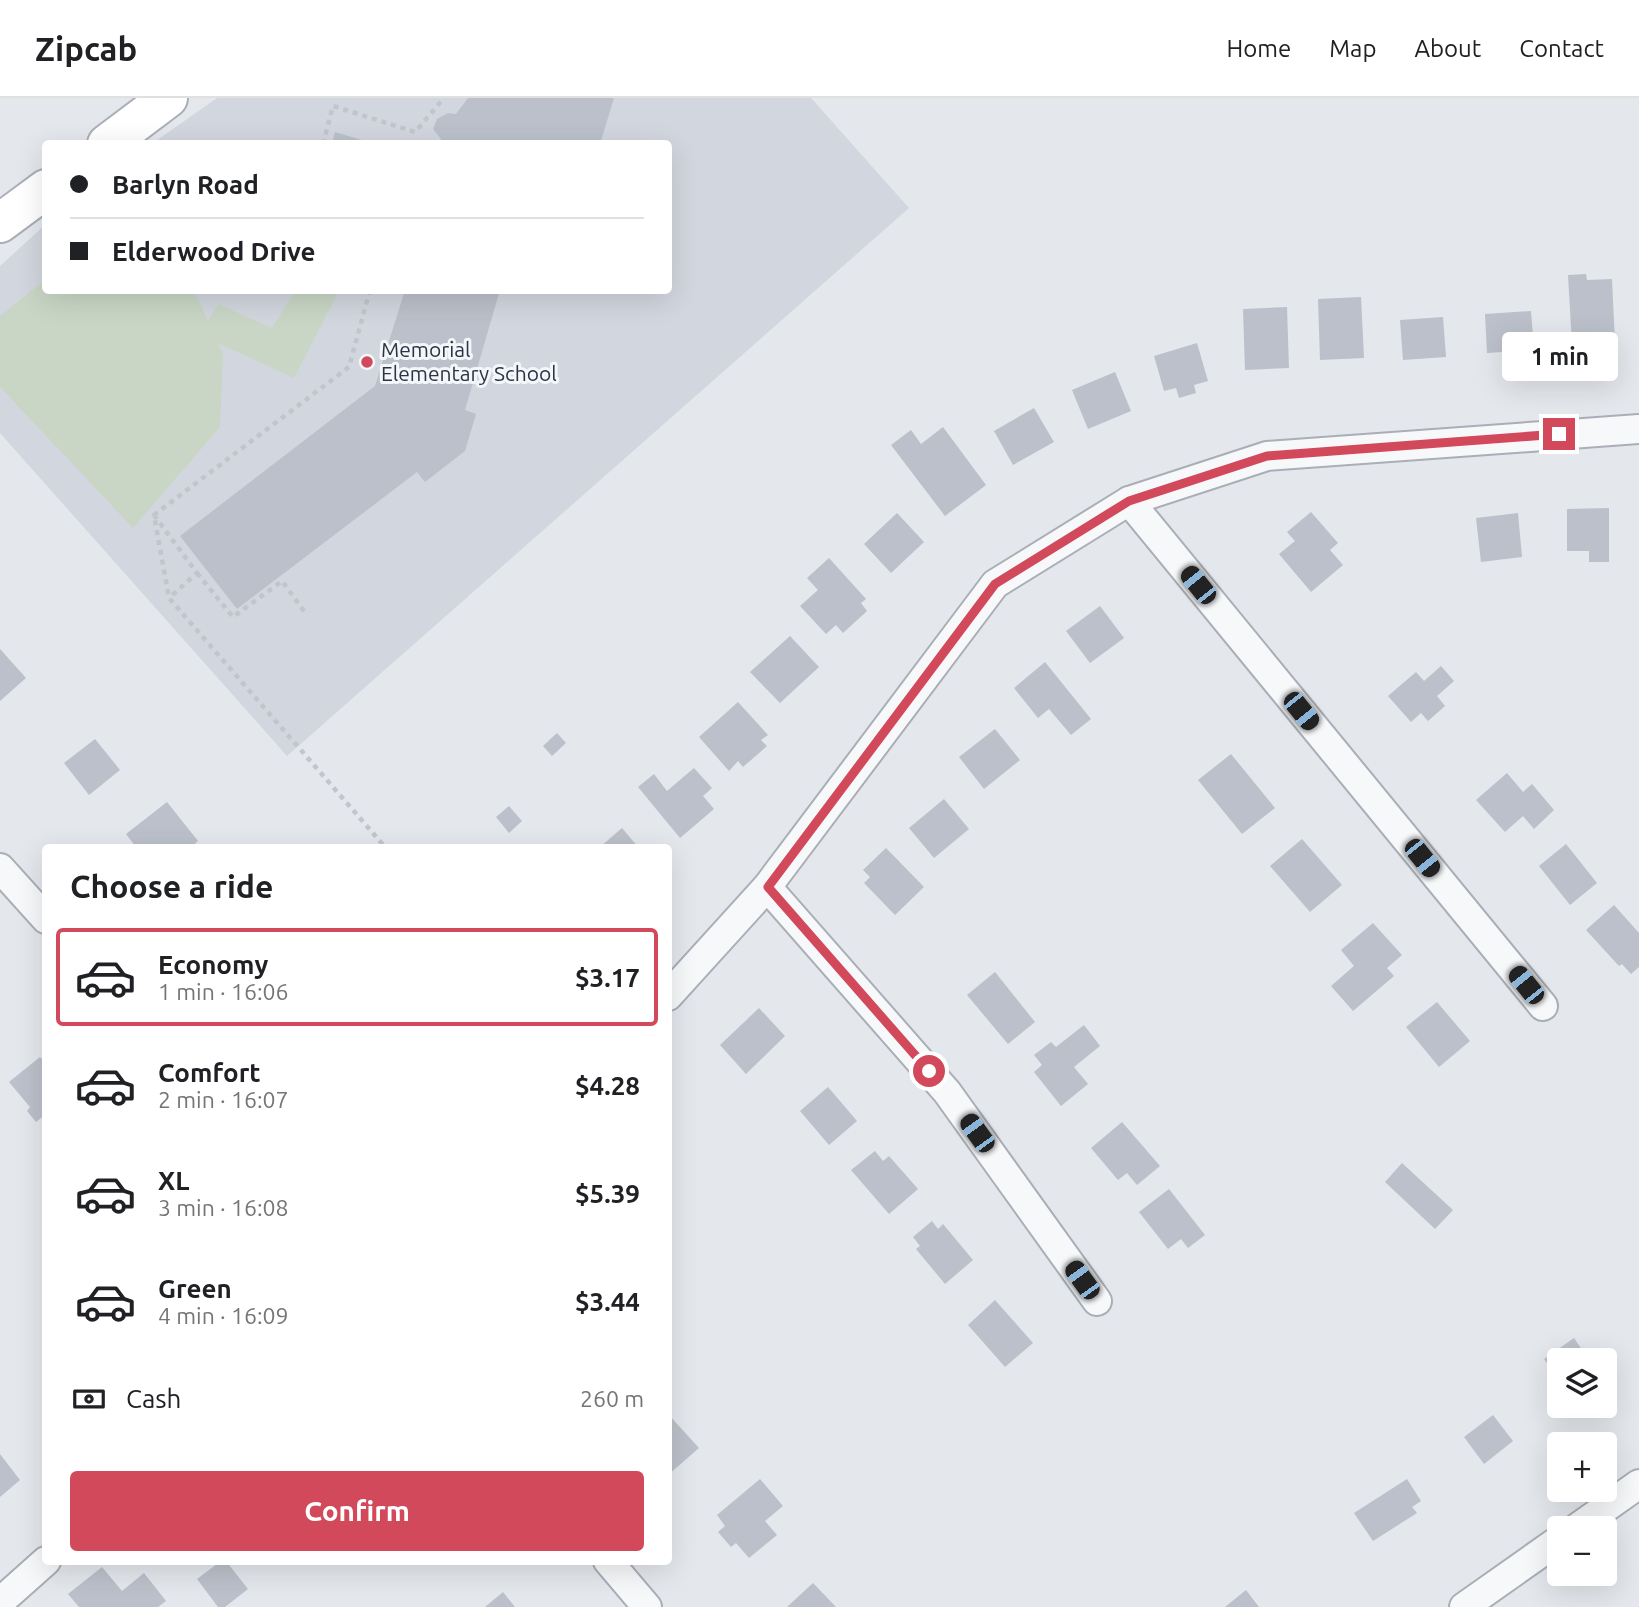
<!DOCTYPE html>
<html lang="en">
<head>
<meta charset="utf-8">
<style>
  :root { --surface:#fff; --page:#f2f2f2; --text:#202124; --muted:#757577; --line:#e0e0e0; --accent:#d1495b }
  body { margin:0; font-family:Ubuntu,sans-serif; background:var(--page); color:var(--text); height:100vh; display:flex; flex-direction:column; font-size:26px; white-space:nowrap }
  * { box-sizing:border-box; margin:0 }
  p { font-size:23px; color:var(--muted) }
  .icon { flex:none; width:38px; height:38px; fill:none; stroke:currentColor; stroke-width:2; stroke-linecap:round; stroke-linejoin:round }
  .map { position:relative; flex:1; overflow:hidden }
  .sheet { position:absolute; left:42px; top:746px; width:630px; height:721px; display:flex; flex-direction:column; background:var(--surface); border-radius:7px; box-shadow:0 7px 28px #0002 }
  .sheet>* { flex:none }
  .hud { position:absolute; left:42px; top:42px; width:630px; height:154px; border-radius:7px; box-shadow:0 7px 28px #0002; display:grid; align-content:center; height:154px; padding:0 28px; background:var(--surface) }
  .tools { position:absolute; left:1547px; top:1250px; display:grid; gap:14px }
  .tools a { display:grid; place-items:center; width:70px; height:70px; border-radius:7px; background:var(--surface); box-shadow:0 7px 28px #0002; font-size:35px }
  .end { position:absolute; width:32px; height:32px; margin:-16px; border:9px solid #d1495b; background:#fff; box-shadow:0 0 0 4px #fff }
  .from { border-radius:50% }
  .bubble { position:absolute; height:49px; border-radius:7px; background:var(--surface); box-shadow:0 7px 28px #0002; font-size:23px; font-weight:700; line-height:49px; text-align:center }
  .car { position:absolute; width:21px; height:42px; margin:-21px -10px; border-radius:9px; box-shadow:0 0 5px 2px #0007; background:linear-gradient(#222 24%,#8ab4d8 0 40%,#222 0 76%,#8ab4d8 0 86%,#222 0) }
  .hud b { display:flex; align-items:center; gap:24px; height:66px; font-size:26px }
  .hud b+b { border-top:2px solid var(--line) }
  .hud i { width:18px; height:18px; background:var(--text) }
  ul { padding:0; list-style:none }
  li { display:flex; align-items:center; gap:21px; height:98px; margin:0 14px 10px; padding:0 14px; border:4px solid transparent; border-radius:7px }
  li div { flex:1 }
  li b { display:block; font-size:26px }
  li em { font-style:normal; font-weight:700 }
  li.selected { border-color:var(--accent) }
  li>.icon { width:63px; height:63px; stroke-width:1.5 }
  h2 { padding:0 28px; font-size:32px; line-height:84px }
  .pay { display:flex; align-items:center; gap:18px; height:77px; padding:0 28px; font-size:26px }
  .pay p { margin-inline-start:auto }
  .primary-button { display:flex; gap:14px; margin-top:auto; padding:14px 28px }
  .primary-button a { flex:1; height:80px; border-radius:7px; background:var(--accent); color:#fff; font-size:28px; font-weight:700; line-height:80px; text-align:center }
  header { display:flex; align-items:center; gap:42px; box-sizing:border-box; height:98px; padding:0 35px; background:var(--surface); border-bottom:2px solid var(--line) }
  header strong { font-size:33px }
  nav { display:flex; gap:38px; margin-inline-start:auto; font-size:24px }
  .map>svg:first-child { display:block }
</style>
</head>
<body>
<header>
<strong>Zipcab</strong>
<nav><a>Home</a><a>Map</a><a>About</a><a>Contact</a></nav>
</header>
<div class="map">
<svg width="1639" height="1509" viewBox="0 0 1639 1509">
  <rect width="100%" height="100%" fill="#e4e7ec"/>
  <polygon fill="#d2d6de" points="217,0 811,0 909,110 287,658 0,335 0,168 45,127 46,192 668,192 668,46 153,45"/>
  <polygon fill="#c9d6c5" points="45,182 46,192 194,193 208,223 218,206 272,230 295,193 339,193 294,280 218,245 223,256 220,329 133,430 0,289 0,218"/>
  <g fill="#bbc0ca">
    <polygon points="468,0 614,0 600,46 439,46 441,41 433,31 437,21 448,15 456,16"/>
    <polygon points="335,34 372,45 372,46 332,46"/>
    <polygon points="1586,176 1587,182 1612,181 1615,245 1572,247 1568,177"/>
    <polygon points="405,192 500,192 465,312 476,316 465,353 425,384 417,374 237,511 180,438 375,288"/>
    <polygon points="1361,199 1364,260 1320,262 1318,201"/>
    <polygon points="1287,209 1289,270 1245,272 1243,211"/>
    <polygon points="1531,213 1534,252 1487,255 1485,216"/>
    <polygon points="1443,219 1446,259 1403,262 1400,222"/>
    <polygon points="1197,245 1208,283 1194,287 1196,295 1179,300 1176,290 1164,293 1154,258"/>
    <polygon points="1115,274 1131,313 1088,331 1072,292"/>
    <polygon points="1034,310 1054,344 1013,367 994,333"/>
    <polygon points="943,329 986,387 945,418 891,347 911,332 921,346"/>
    <polygon points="1609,410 1609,464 1589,464 1589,453 1567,453 1567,411"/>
    <polygon points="1311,414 1338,445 1330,452 1343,467 1311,494 1279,456 1295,443 1287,434"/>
    <polygon points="897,415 924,444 891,475 864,446"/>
    <polygon points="1518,415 1522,459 1481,464 1476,420"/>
    <polygon points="829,460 866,501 861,505 867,513 843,535 836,527 826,536 800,508 818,492 807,480"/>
    <polygon points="1100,508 1124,540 1090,565 1066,533"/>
    <polygon points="790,538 819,569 780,605 750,574"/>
    <polygon points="0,551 26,580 0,603"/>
    <polygon points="1045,564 1091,621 1071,637 1049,611 1038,620 1014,590"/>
    <polygon points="1441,568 1454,583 1437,598 1445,608 1428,623 1421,615 1411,624 1388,598 1416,574 1424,583"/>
    <polygon points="738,604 768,637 761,642 767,648 743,669 738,663 729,673 699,639"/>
    <polygon points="995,631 1020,662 984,691 959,659"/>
    <polygon points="557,635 566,645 552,658 543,648"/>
    <polygon points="95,641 120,672 89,697 64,665"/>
    <polygon points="1231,656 1275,710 1242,736 1198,682"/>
    <polygon points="694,670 712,690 703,698 714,711 680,740 638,689 654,676 667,693"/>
    <polygon points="1507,675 1523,694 1532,686 1554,712 1534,731 1523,718 1505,734 1476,702"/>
    <polygon points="944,701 969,731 934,760 909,730"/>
    <polygon points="167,704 198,743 191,749 136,749 126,736"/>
    <polygon points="509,708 522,723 509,735 496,719"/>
    <polygon points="622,730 638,749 600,749"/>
    <polygon points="1302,741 1342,787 1310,814 1270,768"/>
    <polygon points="1566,746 1597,785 1570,807 1539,768"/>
    <polygon points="886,750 924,789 895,817 864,785 870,779 863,772"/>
    <polygon points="1614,807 1639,835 1639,869 1631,876 1622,866 1619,868 1586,832"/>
    <polygon points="1373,825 1402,857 1387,870 1394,878 1353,913 1331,888 1354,868 1341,852"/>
    <polygon points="995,874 1035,924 1008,946 967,897"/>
    <polygon points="1437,904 1470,943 1439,969 1406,929"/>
    <polygon points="759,910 785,938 746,976 720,947"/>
    <polygon points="1084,927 1100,948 1074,969 1088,986 1061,1008 1034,974 1042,967 1034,957 1051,944 1056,949"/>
    <polygon points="40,959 46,966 46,1016 36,1024 27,1013 30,1009 9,984"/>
    <polygon points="828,989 857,1023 829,1047 800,1013"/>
    <polygon points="1122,1024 1160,1068 1137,1087 1127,1075 1118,1082 1091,1050"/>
    <polygon points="875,1053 883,1063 889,1058 918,1091 889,1116 851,1072"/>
    <polygon points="1402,1065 1453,1112 1435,1131 1385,1084"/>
    <polygon points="1169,1091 1205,1137 1188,1150 1181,1141 1168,1151 1139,1114"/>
    <polygon points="932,1123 938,1131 943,1126 973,1162 945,1186 916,1151 920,1148 913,1139"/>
    <polygon points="995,1202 1033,1245 1005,1269 968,1227"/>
    <polygon points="1574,1240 1589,1262 1559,1262 1559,1284 1544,1261"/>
    <polygon points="668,1316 699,1350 668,1377"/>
    <polygon points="1493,1317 1513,1343 1484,1366 1464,1339"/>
    <polygon points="0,1356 20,1382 0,1399"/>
    <polygon points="760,1381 783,1408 765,1423 777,1437 749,1460 736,1445 731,1449 718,1434 725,1428 717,1417"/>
    <polygon points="1407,1381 1421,1403 1412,1409 1417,1415 1373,1443 1354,1415"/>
    <polygon points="221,1463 226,1463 248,1491 225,1509 218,1509 197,1481"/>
    <polygon points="102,1469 122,1493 144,1475 166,1503 158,1509 79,1509 68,1496"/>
    <polygon points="813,1485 836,1509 787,1509"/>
    <polygon points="1246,1492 1259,1509 1225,1509"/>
    <polygon points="503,1494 515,1509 485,1509"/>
  </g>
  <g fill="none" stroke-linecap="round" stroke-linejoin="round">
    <g stroke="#a9aeb7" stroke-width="32">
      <g id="street">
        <polyline points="1129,403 1543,908"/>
        <polyline points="0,770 46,821"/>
        <polyline points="767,789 947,994 1097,1203"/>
        <polyline points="668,898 767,789 995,486 1129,403 1267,358 1639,331"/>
        <polyline points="1577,1430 1639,1386"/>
        <polyline points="608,1463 647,1509"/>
        <polyline points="0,1504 46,1463"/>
        <polyline points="1464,1509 1559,1442"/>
      </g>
    </g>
    <g stroke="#a9aeb7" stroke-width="42">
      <g id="secondary">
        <polyline points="107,46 168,0"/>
        <polyline points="0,125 46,91"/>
      </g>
    </g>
    <g stroke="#c2c5cb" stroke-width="4.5" stroke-dasharray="5 5" stroke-linecap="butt">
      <polyline points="323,46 333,8 415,34 444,0"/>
      <polyline points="370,192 349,269 154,417 169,500 385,749"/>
      <polyline points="154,417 197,475 169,500"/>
      <polyline points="197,475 233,519 282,483 306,516"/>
    </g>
    <use href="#street" stroke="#f7f8fa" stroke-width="28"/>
    <use href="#secondary" stroke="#fff" stroke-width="38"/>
  </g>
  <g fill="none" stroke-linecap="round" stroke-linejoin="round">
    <polyline stroke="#d1495b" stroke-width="9" points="929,973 768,789 995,486 1129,403 1267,358 1559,336"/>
  </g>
  <circle fill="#d1495b" stroke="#f4f6f9" stroke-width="2.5" cx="367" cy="264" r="7"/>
  <g text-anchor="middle" stroke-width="6" stroke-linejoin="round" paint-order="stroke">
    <g font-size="21" fill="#2b3445" stroke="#f4f6f9" text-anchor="start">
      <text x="381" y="259">Memorial<tspan x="381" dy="24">Elementary School</tspan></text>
    </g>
  </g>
</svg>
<div class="tools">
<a><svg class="icon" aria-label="layers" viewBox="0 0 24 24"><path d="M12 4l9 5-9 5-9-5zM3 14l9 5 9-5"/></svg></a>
<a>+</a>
<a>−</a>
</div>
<i class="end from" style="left:929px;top:973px"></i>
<i class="end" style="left:1559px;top:336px"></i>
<div class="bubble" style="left:1502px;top:234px;width:116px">1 min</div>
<i class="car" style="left:1198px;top:487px;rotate:321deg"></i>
<i class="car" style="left:1301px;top:613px;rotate:141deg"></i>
<i class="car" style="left:1422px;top:760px;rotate:141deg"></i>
<i class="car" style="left:1526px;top:887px;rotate:321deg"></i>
<i class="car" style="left:977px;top:1035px;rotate:324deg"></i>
<i class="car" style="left:1082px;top:1182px;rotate:324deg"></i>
<div class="hud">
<b><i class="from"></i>Barlyn Road</b>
<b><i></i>Elderwood Drive</b>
</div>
<section class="sheet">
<h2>Choose a ride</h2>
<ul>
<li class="selected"><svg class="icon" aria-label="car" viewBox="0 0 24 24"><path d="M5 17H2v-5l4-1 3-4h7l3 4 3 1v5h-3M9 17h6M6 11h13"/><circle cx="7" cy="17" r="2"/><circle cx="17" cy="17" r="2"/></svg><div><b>Economy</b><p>1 min · 16:06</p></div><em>$3.17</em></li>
<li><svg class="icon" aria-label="car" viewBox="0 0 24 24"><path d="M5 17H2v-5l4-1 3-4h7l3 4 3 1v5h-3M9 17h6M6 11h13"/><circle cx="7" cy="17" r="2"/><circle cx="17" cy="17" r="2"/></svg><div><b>Comfort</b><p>2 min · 16:07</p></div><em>$4.28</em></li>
<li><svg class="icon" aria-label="car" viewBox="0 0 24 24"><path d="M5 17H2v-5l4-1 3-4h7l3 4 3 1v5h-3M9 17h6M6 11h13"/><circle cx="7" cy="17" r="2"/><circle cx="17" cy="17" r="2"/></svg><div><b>XL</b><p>3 min · 16:08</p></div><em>$5.39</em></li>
<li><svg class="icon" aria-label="car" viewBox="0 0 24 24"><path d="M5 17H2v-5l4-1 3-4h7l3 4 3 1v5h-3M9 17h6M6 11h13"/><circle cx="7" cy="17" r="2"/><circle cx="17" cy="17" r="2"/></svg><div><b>Green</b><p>4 min · 16:09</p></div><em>$3.44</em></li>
</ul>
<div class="pay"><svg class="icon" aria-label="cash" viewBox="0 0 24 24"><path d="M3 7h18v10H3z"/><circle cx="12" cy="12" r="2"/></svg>Cash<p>260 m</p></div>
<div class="primary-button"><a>Confirm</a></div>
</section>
</div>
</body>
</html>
